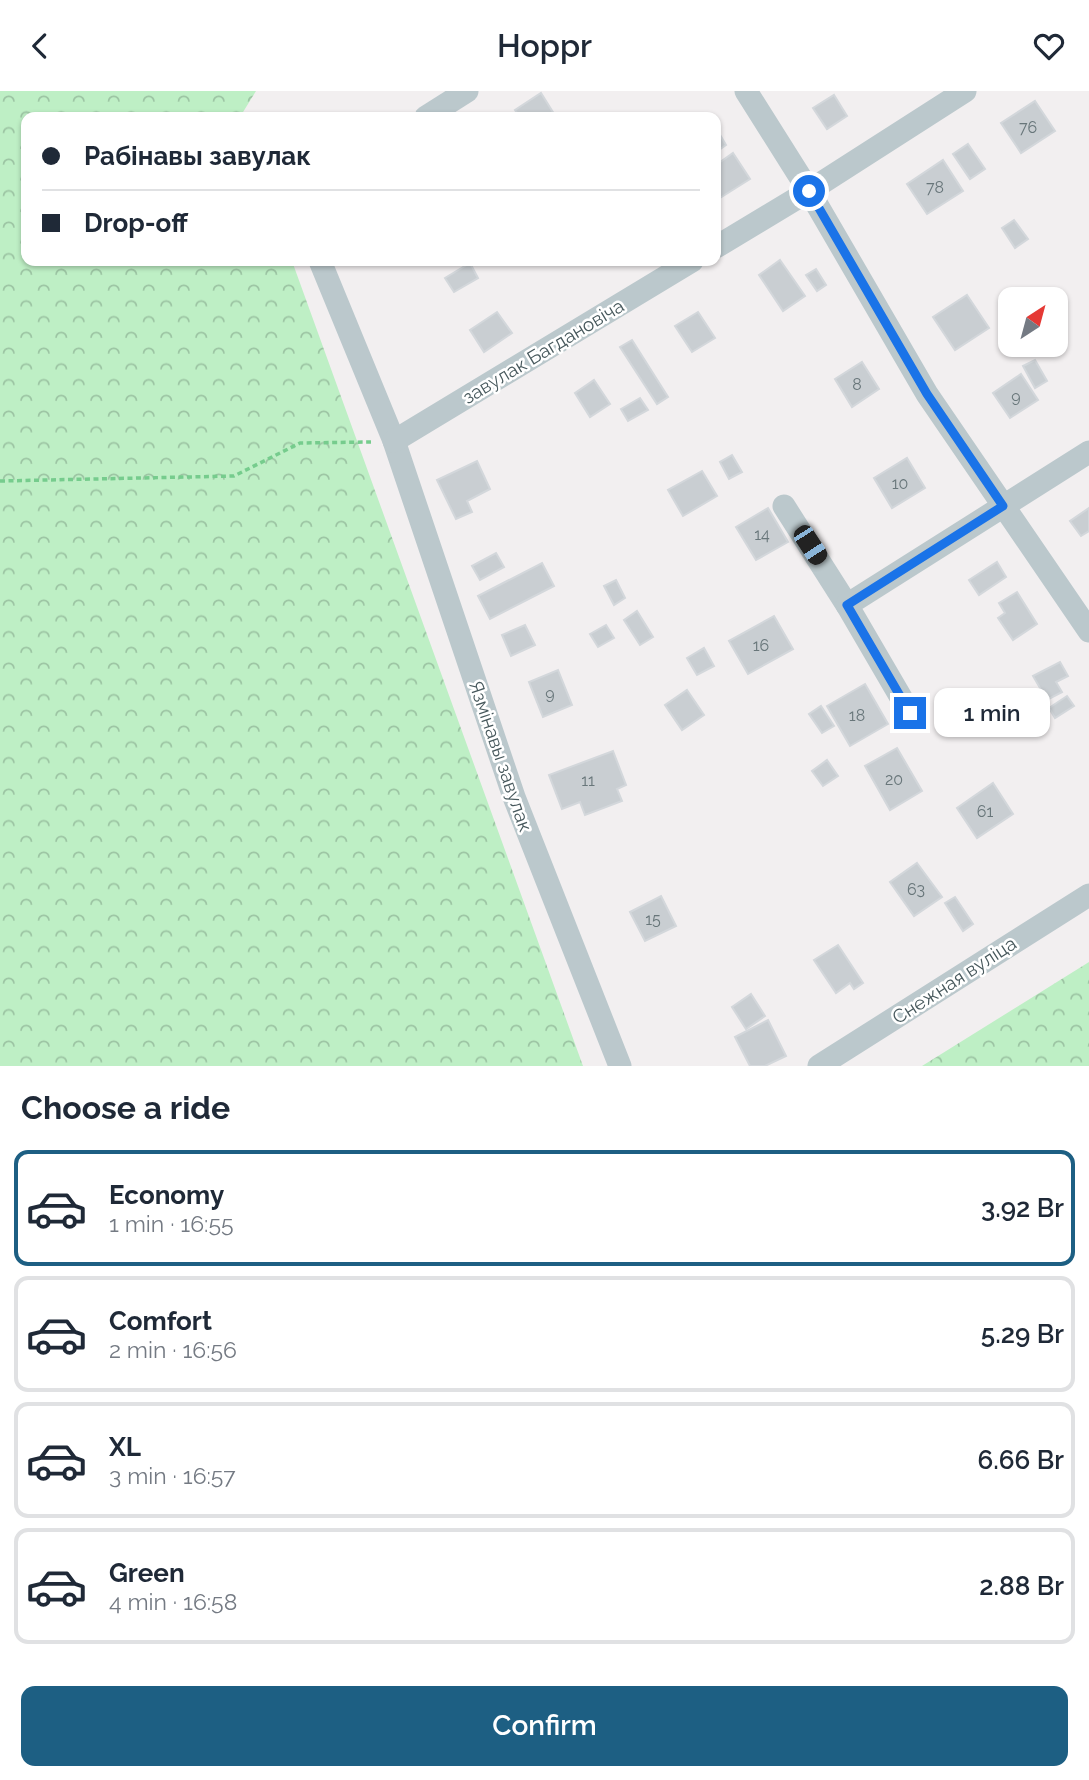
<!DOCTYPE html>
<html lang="en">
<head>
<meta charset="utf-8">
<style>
  :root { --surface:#fff; --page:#f2f2f3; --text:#1f2937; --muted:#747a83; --line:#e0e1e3; --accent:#1d5f83 }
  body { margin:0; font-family:Raleway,sans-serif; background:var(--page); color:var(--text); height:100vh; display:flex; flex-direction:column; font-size:26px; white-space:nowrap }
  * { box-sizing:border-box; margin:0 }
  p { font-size:23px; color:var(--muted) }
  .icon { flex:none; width:38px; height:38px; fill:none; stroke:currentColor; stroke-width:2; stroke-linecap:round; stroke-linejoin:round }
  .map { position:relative; height:975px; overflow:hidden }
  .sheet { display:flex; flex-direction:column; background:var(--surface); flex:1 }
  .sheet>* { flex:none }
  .top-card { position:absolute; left:21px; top:21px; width:700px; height:154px; border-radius:14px; box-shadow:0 2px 5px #0004; display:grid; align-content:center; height:154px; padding:0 21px; background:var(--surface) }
  .needle { width:46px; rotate:36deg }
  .controls { position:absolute; left:998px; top:196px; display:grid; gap:14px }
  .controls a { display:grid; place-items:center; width:70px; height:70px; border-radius:14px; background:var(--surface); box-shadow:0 2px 5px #0004; font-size:35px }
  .end { position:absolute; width:32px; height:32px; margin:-16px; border:9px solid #1a73e8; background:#fff; box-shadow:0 0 0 4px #fff }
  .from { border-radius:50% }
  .bubble { position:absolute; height:49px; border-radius:14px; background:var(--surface); box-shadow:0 2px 5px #0004; font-size:23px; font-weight:600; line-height:49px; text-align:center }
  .car { position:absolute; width:21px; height:42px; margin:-21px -10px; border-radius:9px; box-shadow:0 0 5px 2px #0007; background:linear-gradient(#222 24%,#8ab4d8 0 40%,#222 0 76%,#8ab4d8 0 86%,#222 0) }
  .top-card b { display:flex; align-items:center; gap:24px; height:66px; font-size:26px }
  .top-card b+b { border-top:2px solid var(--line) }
  .top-card i { width:18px; height:18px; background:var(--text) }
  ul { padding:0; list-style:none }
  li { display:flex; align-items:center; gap:21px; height:116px; margin:0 14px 10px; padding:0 7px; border:4px solid var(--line); border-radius:14px }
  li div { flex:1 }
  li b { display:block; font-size:26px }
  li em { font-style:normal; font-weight:600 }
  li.on { border-color:var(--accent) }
  li>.icon { width:63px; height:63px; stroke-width:1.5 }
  h2 { padding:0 21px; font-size:32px; line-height:84px }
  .primary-button { display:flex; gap:14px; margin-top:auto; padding:14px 21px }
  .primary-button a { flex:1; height:80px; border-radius:14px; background:var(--accent); color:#fff; font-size:28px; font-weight:600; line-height:80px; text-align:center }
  header { display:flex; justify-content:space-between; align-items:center; height:91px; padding:0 21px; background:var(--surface); font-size:32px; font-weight:600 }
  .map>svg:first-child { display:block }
</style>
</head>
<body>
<header><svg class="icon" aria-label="back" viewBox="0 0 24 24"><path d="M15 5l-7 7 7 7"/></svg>Hoppr<svg class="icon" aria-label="heart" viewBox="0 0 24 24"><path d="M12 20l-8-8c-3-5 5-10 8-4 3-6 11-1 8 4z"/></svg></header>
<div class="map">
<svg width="1089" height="975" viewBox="0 0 1089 975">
  <defs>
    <pattern id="forest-crowns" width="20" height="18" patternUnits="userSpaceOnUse" patternTransform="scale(1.75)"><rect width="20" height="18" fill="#beefc5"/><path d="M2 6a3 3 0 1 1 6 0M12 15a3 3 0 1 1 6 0" fill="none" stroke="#9cc4a3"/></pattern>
  </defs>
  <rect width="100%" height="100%" fill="#f2eff0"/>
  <g fill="url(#forest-crowns)">
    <polygon points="0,0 256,0 240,26 26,26 26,170 292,170 583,975 0,975"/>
    <polygon points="1089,871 1089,975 922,975"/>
  </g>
  <g fill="#c9ced2" stroke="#d3d7db" stroke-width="2">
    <polygon points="541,2 556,26 520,26 515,19"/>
    <polygon points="834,4 847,25 827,38 813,17"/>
    <polygon points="1035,10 1055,40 1021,62 1001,32"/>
    <polygon points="716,37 726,54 716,61"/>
    <polygon points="968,53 985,78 970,88 953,63"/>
    <polygon points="733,62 750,88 720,107 716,101 716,74"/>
    <polygon points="943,69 963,100 927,123 907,93"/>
    <polygon points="1014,129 1028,148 1015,157 1002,137"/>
    <polygon points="780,169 805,205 783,220 759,184"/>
    <polygon points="470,172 478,187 454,201 445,187"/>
    <polygon points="816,178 826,194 817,200 806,184"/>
    <polygon points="967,204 989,237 955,259 933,226"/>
    <polygon points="497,221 512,242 484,261 470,239"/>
    <polygon points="698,221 715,247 692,261 675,235"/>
    <polygon points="632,249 668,306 657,313 620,256"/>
    <polygon points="1035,269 1047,290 1035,297 1023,275"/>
    <polygon points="862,271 879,298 852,316 835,288"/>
    <polygon points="1021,283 1038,309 1010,327 993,302"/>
    <polygon points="594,289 610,313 590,326 575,302"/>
    <polygon points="640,307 648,319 628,330 621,318"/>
    <polygon points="732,364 742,381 729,388 720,371"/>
    <polygon points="907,367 925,397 892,417 874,387"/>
    <polygon points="477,370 490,398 467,410 472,421 456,428 437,389"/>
    <polygon points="702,380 717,405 683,425 668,399"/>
    <polygon points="768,417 788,451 756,469 736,436"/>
    <polygon points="1089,417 1089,440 1081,445 1070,430"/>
    <polygon points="496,462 504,476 480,489 472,475"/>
    <polygon points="997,471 1006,486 979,504 969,489"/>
    <polygon points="542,472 554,495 490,528 478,505"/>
    <polygon points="616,489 625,507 614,514 604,495"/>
    <polygon points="1017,501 1037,533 1013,549 998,527 1005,522 999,512"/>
    <polygon points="637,520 653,546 640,554 624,529"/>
    <polygon points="774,525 793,558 748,583 729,550"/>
    <polygon points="525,534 535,554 511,565 502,544"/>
    <polygon points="606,534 614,547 598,556 590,543"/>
    <polygon points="704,557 714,575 697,584 687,567"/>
    <polygon points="1060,571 1068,585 1056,591 1062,601 1047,609 1033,585"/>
    <polygon points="558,579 572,614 543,626 529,591"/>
    <polygon points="865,593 888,633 850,655 827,615"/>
    <polygon points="687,599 704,624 682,639 665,614"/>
    <polygon points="1067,605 1074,615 1055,627 1049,617"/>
    <polygon points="821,615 834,635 822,642 809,623"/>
    <polygon points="897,657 922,700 890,719 865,675"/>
    <polygon points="613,660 626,694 617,698 622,710 585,724 580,711 562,718 549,684"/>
    <polygon points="827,669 838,685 823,695 812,680"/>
    <polygon points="993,692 1013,723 977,747 957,717"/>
    <polygon points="917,772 942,806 914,825 890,791"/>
    <polygon points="661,805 676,835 645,850 630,821"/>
    <polygon points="955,806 973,833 963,840 945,812"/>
    <polygon points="838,854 863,892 854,898 850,892 836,902 814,869"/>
    <polygon points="751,903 765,925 746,938 732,916"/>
    <polygon points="768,929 786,965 765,975 750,975 735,946"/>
  </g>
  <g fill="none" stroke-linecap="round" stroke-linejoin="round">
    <polyline stroke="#76cc8d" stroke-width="3.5" stroke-dasharray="5 3.5" stroke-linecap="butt" points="0,390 234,385 300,352 371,351"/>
    <g stroke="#bbc8cc" stroke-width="23">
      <polyline points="746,0 809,100 927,303 1089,540"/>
      <polyline points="426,26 467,0"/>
      <polyline points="716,156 809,100 965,0"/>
      <polyline points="320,170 394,350 514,706 620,975"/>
      <polyline points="394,350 692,170"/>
      <polyline points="784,415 847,514"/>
      <polyline points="910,622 847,514 1089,361"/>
      <polyline points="819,975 1089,804"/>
    </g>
  </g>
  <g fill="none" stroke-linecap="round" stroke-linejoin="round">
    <polyline stroke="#1a73e8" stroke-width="9" points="809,100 927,303 1003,415 847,514 910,622"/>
  </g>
  <g text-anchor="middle" stroke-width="5" stroke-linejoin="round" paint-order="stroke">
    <g font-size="16" fill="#68767a">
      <text x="1028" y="42">76</text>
      <text x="935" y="102">78</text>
      <text x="857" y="299">8</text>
      <text x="1016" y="311">9</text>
      <text x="900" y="398">10</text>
      <text x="762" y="449">14</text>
      <text x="761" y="560">16</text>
      <text x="550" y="608">9</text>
      <text x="857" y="630">18</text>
      <text x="894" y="694">20</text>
      <text x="588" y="695">11</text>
      <text x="985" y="726">61</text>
      <text x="916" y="804">63</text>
      <text x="653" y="834">15</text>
    </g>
    <g font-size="19" fill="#47585c" stroke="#fff">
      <text transform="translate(543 260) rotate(-31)" y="7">завулак Багдановіча</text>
      <text transform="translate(501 665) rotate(71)" y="7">Язмінавы завулак</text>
      <text transform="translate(954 889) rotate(-33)" y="7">Снежная вуліца</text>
    </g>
  </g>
</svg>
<div class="controls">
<a><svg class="needle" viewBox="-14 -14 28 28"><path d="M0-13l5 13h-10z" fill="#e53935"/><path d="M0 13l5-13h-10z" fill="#747a83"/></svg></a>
</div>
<i class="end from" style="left:809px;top:100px"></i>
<i class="end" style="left:910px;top:622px"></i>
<div class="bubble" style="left:934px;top:597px;width:116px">1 min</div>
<i class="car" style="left:810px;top:454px;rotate:147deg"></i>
<div class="top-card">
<b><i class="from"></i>Рабінавы завулак</b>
<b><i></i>Drop-off</b>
</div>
</div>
<section class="sheet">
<h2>Choose a ride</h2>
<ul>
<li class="on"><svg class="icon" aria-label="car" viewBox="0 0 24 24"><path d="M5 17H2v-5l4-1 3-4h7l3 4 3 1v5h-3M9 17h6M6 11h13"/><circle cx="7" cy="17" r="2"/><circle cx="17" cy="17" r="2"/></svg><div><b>Economy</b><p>1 min · 16:55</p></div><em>3.92 Br</em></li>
<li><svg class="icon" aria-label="car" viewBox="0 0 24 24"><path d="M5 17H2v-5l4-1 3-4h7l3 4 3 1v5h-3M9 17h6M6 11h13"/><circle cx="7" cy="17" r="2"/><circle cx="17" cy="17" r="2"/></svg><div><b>Comfort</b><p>2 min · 16:56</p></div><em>5.29 Br</em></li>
<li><svg class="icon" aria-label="car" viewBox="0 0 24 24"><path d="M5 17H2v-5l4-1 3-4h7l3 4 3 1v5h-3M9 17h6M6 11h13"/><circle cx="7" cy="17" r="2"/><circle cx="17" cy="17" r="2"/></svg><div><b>XL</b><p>3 min · 16:57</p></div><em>6.66 Br</em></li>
<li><svg class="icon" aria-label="car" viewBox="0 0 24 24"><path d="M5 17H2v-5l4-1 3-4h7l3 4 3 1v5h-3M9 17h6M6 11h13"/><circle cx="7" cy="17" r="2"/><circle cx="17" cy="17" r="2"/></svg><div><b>Green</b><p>4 min · 16:58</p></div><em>2.88 Br</em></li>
</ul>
<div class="primary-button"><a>Confirm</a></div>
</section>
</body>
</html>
